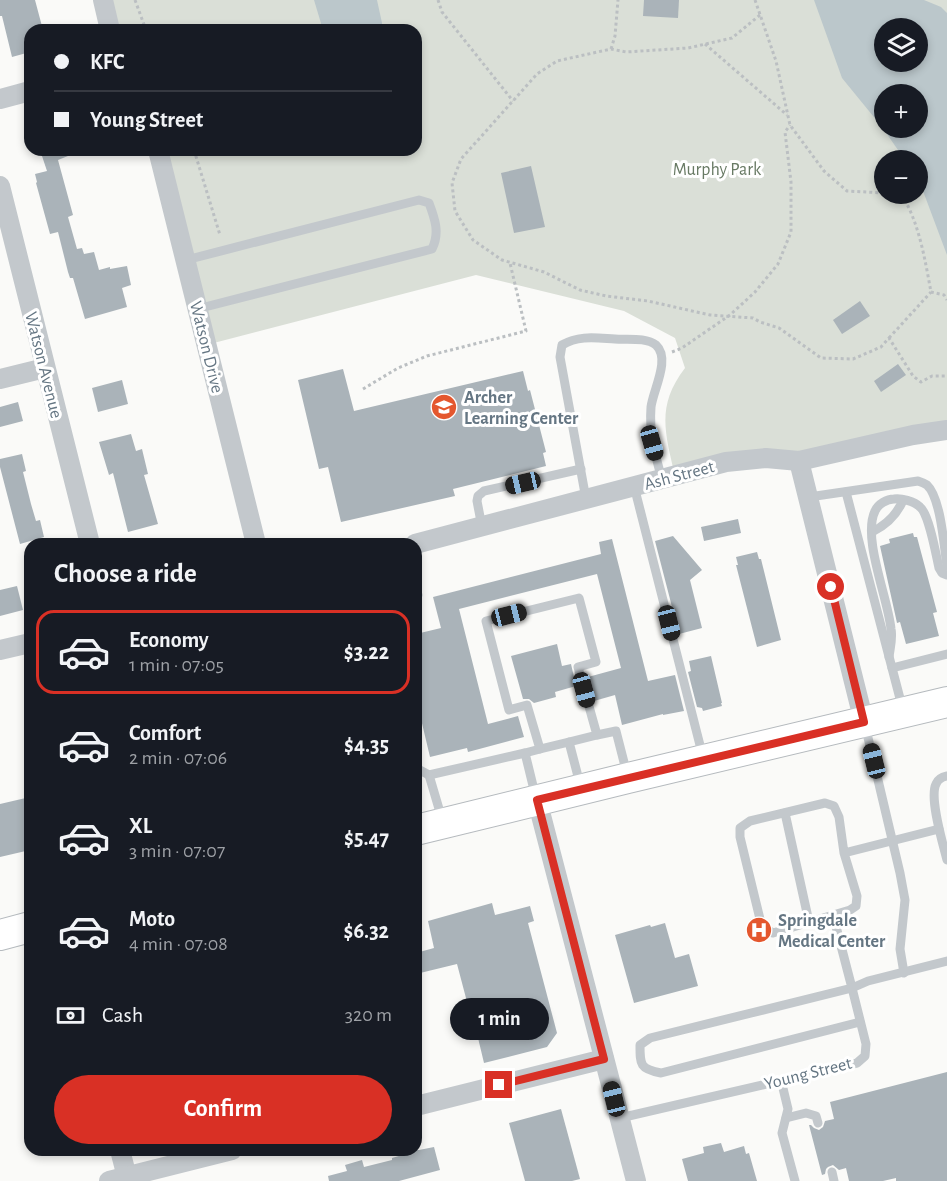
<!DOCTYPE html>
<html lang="en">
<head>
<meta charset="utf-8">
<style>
  :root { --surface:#171b24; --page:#242831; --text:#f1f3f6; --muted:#9ea1a6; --line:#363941; --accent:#d93025 }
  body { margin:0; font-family:"Alegreya Sans",sans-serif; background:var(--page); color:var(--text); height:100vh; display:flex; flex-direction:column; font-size:22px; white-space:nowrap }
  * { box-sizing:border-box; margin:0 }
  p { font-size:20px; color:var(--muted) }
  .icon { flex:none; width:33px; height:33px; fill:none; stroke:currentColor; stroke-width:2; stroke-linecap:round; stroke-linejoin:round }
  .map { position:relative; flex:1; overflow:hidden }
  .details { position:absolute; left:24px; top:538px; width:398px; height:618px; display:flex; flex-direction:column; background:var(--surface); border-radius:18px; box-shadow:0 3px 9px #0003 }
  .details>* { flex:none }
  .hud { position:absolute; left:24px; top:24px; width:398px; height:132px; border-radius:18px; box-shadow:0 3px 9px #0003; display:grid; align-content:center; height:132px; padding:0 30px; background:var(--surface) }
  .fabs { position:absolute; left:874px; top:18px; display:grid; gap:12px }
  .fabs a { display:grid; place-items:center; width:54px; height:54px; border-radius:50%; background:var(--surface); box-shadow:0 3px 9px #0003; font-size:30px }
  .end { position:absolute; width:27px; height:27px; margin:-14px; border:8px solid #d93025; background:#fff; box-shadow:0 0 0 3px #fff }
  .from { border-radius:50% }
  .bubble { position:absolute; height:42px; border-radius:21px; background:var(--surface); box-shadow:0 3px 9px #0003; font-size:20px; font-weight:600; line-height:42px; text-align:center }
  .car { position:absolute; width:18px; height:36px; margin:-18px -9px; border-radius:8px; box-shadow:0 0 4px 2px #0007; background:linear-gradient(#222 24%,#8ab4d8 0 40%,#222 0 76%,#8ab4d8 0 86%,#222 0) }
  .hud b { display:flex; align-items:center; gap:21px; height:57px; font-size:22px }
  .hud b+b { border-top:2px solid var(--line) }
  .hud i { width:15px; height:15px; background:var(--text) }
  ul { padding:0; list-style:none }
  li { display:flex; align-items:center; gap:18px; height:84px; margin:0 12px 9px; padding:0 18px; border:3px solid transparent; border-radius:18px }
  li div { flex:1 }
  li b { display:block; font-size:22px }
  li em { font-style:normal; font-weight:600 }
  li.active { border-color:var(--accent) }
  li>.icon { width:54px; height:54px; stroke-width:1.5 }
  h2 { padding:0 30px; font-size:27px; line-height:72px }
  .pay { display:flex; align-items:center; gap:15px; height:66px; padding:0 30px; font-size:22px }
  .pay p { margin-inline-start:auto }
  .button { display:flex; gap:12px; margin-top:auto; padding:12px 30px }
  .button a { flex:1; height:69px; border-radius:36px; background:var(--accent); color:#fff; font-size:24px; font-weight:600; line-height:69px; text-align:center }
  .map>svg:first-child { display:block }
</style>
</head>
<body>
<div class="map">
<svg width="947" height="1181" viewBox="0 0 947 1181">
  <rect width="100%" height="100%" fill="#fafaf8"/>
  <path fill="#dadfd7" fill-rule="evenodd" d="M103 0H947V430L675 476C665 432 656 406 685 368L675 338 624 311 476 275 206 345 158 150H416V30H110ZM885 28H918V62H885ZM885 94H918V128H885ZM885 160H918V194H885Z"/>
  <g fill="#bbc7cb" fill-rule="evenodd">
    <polygon points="314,0 377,0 382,23 382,30 323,30"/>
    <path d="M814 0H924L941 7 947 13V255L923 191 918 183V160H905L882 127 842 78ZM885 28H918V62H885ZM885 94H918V128H885Z"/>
  </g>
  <g fill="#aab3b9">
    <polygon points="0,0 35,0 43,30 30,30 30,52 12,57 2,16 0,16"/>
    <polygon points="644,0 679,0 678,18 643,16"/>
    <polygon points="40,150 83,150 58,160 73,215 68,217 77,249 82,248 84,254 94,252 99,270 110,267 110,269 127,266 131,285 122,288 127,307 85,319 73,278 70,278 68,272 58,232 50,234 36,183 37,182 35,174 47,171"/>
    <polygon points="531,166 545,227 514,233 501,173"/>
    <polygon points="860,301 870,316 842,334 833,320"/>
    <polygon points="898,364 906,375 881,392 874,381"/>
    <polygon points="343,369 354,411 523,371 528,391 530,390 546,452 543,453 546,466 453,489 455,496 341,522 328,467 319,469 298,380"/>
    <polygon points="122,380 128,404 98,412 92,388"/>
    <polygon points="18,402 23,421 0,427 0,407"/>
    <polygon points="131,434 136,451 142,449 148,474 144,475 158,524 128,532 113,473 109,475 99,442"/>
    <polygon points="22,454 26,471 23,472 31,504 36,521 40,520 44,537 20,544 0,467 0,459"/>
    <polygon points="738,519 741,533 704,541 701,527"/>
    <polygon points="913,533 914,537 917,537 937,612 933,613 939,636 906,644 900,622 897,623 880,546 890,543 889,539"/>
    <polygon points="673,536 702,570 690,580 702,628 679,634 655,541"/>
    <polygon points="612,539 648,681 675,675 684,711 663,715 663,714 622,725 615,695 594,701 588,677 621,668 597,574 459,609 488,724 518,716 524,737 468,752 467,748 430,757 416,698 416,634 441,628 433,597 601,554 599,542"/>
    <polygon points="757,552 759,559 761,559 781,640 757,647 736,565 738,565 736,557"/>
    <polygon points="17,586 23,610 0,616 0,590"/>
    <polygon points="557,644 562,666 571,664 576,686 555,692 556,697 534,703 529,699 523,699 511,656"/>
    <polygon points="711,656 722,703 721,703 722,706 703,711 702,708 697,707 688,672 691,671 689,661"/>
    <polygon points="30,797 30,850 0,857 0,804"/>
    <polygon points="492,903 495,915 530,906 534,921 528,923 557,1033 547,1047 484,1063 473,1017 471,1017 457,964 416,974 416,953 434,948 428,921"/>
    <polygon points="665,923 675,958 689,954 698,986 634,1003 615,935 650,925 651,927"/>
    <polygon points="947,1072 947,1181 896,1181 896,1178 883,1181 849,1181 846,1168 839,1170 833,1165 828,1167 826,1169 825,1174 822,1175 809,1125 811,1125 814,1128 819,1130 823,1127 825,1121 834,1119 830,1102"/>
    <polygon points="561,1109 580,1179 572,1181 525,1181 509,1123"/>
    <polygon points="721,1143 724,1152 744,1146 746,1154 749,1153 757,1181 688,1181 682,1159 704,1153 703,1147"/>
    <polygon points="434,1147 440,1170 399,1181 329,1181 328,1176 347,1171 345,1165 362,1160 364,1167 392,1160 392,1158 409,1153 408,1150 419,1150"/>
  </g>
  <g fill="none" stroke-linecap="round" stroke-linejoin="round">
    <g stroke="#b5babe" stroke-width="32">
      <g id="primary">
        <polyline points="416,830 628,778 947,702"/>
        <polyline points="0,935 30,927"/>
      </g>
    </g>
    <g stroke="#bbbfc2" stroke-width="3" stroke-dasharray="3 3" stroke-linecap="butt">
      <polyline points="135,0 146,30"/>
      <polyline points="438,0 442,12 513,101"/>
      <polyline points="755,0 776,61 790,125 824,171 847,191 885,193"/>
      <polyline points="760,15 732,38 688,48 626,52 611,49 557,61 537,74 461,159 452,183 455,211 473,240 502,260 544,272 580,290 606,296 648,301 710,315 753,318 760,322 779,328 821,358 853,359 881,347 889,338 913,376 921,382 932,376 947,376"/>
      <polyline points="705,44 787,115"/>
      <polyline points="611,49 615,36 618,0"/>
      <polyline points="194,150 220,235"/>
      <path d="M896 194H901C919 221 925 260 931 292L944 295 947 300"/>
      <polyline points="889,338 931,292"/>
      <polyline points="672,352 682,348 730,315 755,292 778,264 791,232 791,182 785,132 790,125"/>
      <polyline points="363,389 398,368 427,356 526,331 510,263"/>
    </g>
    <g stroke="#c3c8cc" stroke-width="9">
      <path d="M186 260 419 200 429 203C435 219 440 233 432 249L197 309"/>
      <polyline points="634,486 703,757"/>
      <polyline points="846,492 903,710"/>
      <path d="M809 497 918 481C921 482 924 483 927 485 941 498 944 547 947 566"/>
      <path d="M586 499 560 357 562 345C579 335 596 338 615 339 627 340 646 337 656 345 671 359 653 390 651 407 649 433 655 455 662 479"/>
      <polyline points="482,527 477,501 478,496 484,491 581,469"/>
      <path d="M872 532C886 525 897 515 903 500"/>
      <polyline points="416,595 418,595"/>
      <path d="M889 657C890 648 893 638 891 629 888 598 862 538 875 511 878 504 887 499 894 499 901 498 914 501 920 507 929 514 936 555 939 568L942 573 947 575"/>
      <polyline points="892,668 947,654"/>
      <polyline points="865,725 900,873 905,900 900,949 904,973"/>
      <polyline points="597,735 616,731 627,774"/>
      <polyline points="540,749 569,742"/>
      <polyline points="525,753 540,749 527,705 509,710 486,621 579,598 596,662 578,667 597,735 569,742 580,784"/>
      <polyline points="416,768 429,775 525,753 536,798"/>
      <polyline points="429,775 442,819"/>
      <path d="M947 776C942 777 938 779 936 784 929 798 943 844 947 860"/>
      <polyline points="785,813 809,922"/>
      <polyline points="844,853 839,817 834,806 825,803 750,821 740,828 740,837 760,919 766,929 773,933 850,910 856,906 857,896 844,853 939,829"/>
      <path d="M833 915 852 988 650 1038 640 1045C640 1065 640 1069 661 1073L860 1022"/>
      <polyline points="781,1080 788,1109 782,1133 795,1181"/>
      <polyline points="620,1118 857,1063 865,1056 866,1044 852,988 868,981 947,961"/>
      <polyline points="786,1118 806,1113 816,1116 818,1123"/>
      <polyline points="832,1172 834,1181"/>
    </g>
    <g stroke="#c3c8cc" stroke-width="20">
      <polyline points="103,0 110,30"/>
      <polyline points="0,99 30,91"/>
      <polyline points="158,150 256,544"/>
      <polyline points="0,186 90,544"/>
      <polyline points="0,379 45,368"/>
      <polyline points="799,461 864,722"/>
      <polyline points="415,544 726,462 766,458 799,461 913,435 947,430"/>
      <polyline points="0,650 30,643"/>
      <polyline points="537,800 636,1181"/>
      <polyline points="416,1106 604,1059"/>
      <polyline points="120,1150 128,1181"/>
      <polyline points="109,1181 232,1150"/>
    </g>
    <use href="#primary" stroke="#fff" stroke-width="30"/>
  </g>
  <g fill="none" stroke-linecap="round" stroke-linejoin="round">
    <polyline stroke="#d93025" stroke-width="8" points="499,1085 604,1059 537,800 864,722 831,587"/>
  </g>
  <defs>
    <g id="school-disc" transform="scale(1.35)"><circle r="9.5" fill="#e4572e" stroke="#fff"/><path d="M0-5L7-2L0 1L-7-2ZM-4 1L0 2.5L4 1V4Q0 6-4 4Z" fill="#fff"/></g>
    <g id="hospital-disc" transform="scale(1.35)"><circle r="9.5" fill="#e4572e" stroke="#fff"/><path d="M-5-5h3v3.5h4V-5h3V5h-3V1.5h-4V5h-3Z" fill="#fff"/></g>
  </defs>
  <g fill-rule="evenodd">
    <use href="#school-disc" x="444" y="407"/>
    <use href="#hospital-disc" x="759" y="930"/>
  </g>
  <g text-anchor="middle" stroke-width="6" stroke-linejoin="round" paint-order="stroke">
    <g font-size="18" fill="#687a64" stroke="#fff">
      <text x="717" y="175">Murphy Park</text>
    </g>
    <g font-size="18" fill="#657683" stroke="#fff">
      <text transform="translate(207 347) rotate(76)" y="6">Watson Drive</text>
      <text transform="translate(44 365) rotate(76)" y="6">Watson Avenue</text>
      <text transform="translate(679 475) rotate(-15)" y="6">Ash Street</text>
      <text transform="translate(808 1073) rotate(-14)" y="6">Young Street</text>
    </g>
    <g font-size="18" font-weight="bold" fill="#657683" stroke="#fff" text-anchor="start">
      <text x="464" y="403">Archer<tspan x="464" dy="21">Learning Center</tspan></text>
      <text x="778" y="926">Springdale<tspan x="778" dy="21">Medical Center</tspan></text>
    </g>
  </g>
</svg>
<div class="fabs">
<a><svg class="icon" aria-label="layers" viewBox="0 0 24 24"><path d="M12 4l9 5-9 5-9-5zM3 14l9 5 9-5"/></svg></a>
<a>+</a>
<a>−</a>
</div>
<i class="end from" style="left:831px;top:587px"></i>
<i class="end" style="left:499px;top:1085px"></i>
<div class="bubble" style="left:450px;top:998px;width:99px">1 min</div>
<i class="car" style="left:652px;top:443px;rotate:164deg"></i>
<i class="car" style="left:523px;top:483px;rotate:257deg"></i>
<i class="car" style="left:509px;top:615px;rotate:76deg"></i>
<i class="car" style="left:669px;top:623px;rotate:166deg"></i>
<i class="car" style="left:584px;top:690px;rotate:165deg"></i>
<i class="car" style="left:874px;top:761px;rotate:346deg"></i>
<i class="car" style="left:614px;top:1099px;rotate:346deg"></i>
<div class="hud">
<b><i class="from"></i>KFC</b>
<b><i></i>Young Street</b>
</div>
<section class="details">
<h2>Choose a ride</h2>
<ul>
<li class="active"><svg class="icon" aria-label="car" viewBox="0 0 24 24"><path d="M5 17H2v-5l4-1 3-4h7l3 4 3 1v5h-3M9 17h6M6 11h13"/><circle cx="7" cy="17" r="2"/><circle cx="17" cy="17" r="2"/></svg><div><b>Economy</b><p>1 min · 07:05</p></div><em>$3.22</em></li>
<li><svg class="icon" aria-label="car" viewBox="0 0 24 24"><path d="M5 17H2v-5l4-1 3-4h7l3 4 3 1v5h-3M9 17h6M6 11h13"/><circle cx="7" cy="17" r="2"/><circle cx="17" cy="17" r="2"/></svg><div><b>Comfort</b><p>2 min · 07:06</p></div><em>$4.35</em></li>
<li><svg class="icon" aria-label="car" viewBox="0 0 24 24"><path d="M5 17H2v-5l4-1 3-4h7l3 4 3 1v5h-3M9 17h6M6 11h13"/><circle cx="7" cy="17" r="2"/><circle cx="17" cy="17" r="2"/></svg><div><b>XL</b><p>3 min · 07:07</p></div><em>$5.47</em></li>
<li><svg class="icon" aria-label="car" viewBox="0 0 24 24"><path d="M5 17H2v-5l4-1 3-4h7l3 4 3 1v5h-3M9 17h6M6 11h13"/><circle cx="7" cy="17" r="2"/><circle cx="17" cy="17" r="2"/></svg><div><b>Moto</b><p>4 min · 07:08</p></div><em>$6.32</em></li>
</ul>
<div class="pay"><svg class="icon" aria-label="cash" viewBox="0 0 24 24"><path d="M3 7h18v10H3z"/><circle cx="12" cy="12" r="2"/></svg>Cash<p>320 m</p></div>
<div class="button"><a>Confirm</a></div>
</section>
</div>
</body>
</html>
